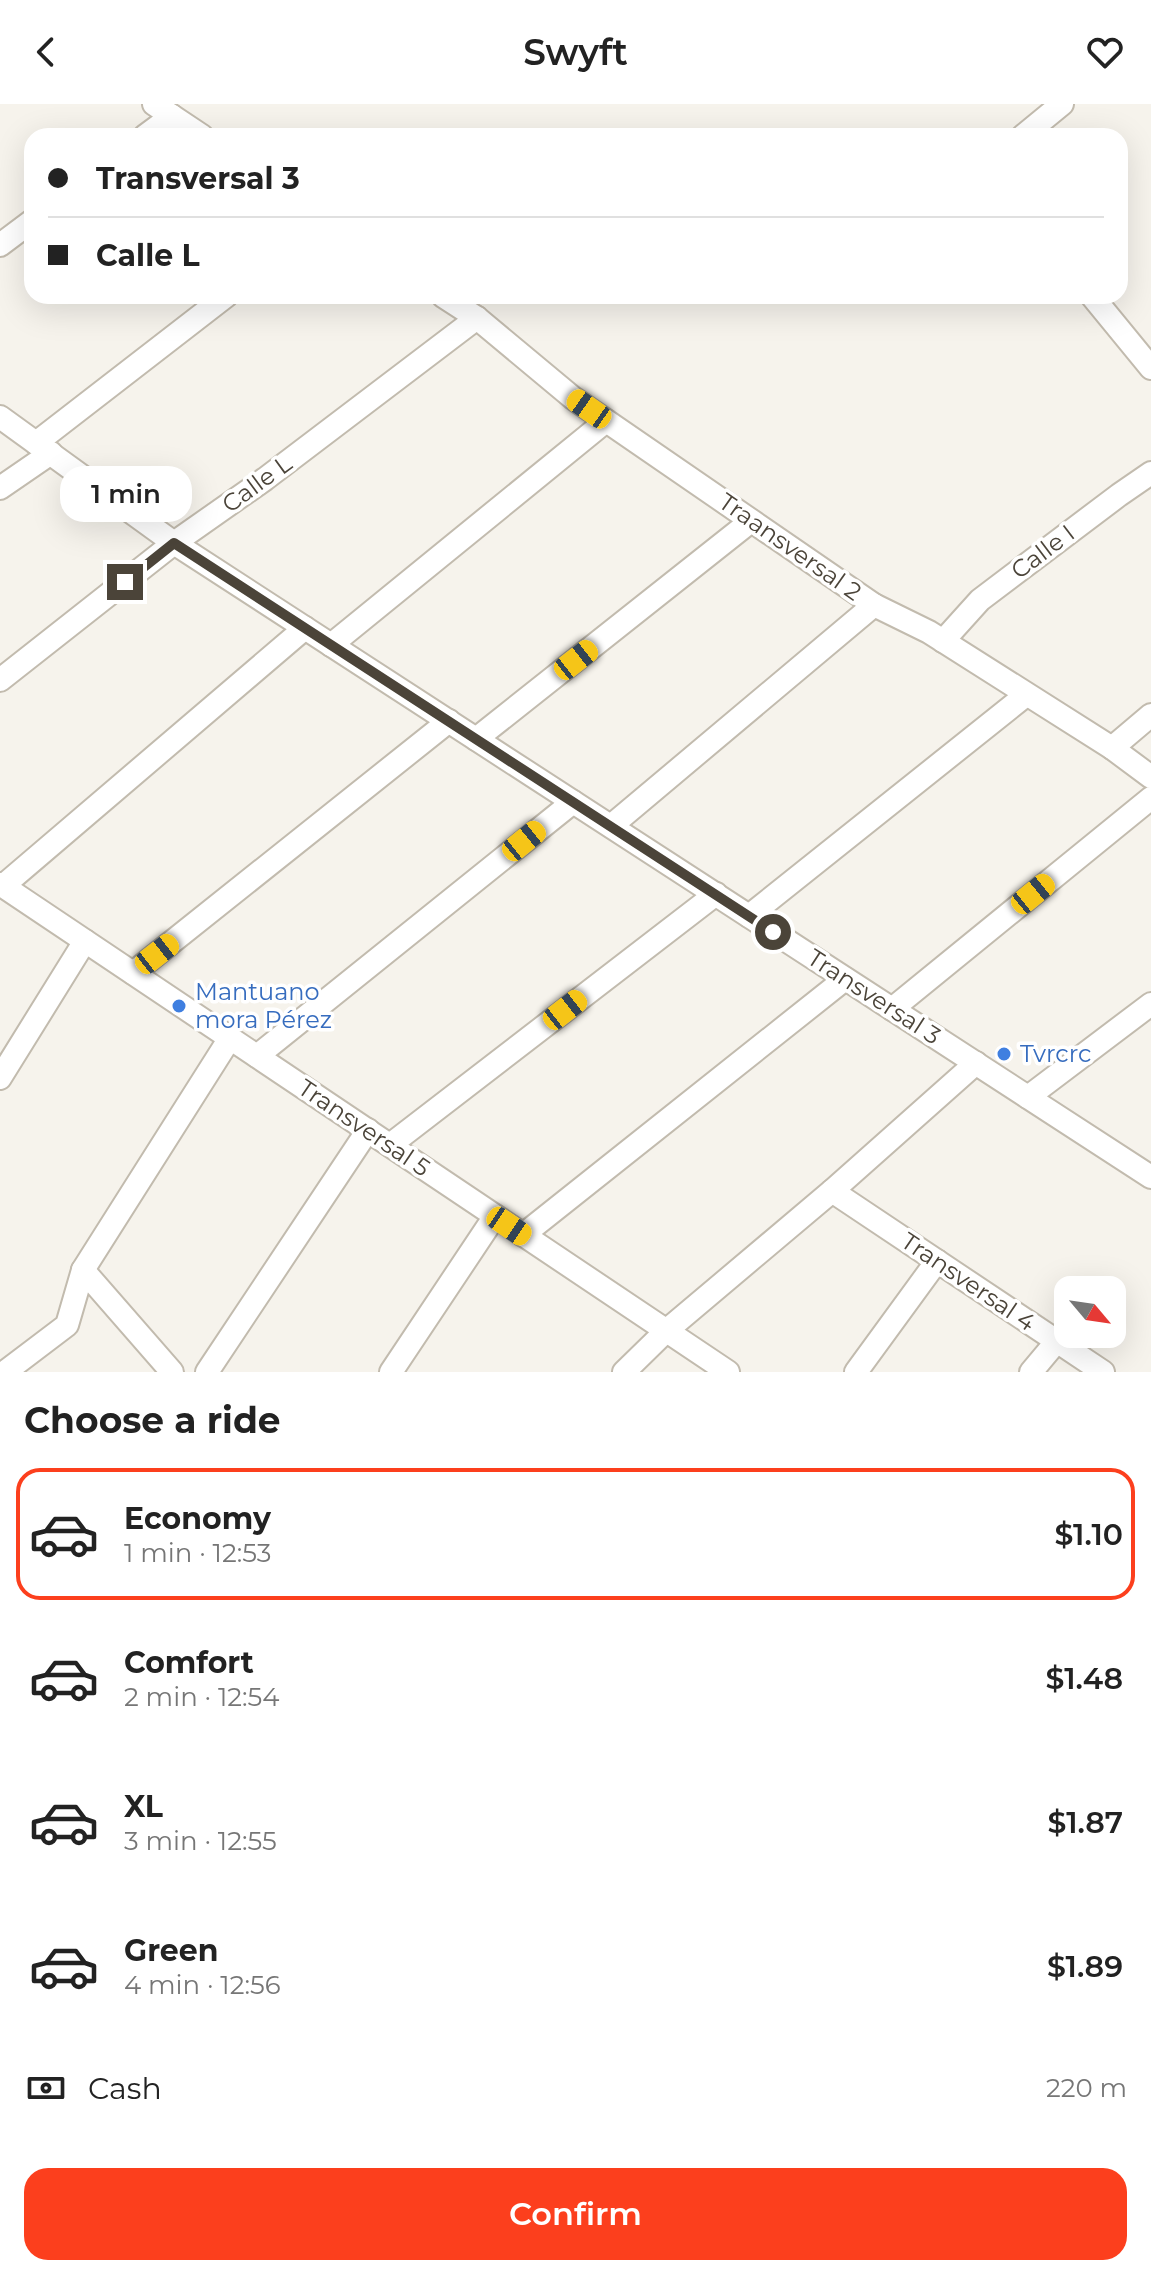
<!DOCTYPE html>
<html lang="en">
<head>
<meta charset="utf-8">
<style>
  :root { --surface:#fff; --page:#f6f6f6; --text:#222; --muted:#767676; --line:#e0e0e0; --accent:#fc3f1d }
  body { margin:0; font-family:Montserrat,sans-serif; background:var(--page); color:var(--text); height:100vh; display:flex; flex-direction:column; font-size:30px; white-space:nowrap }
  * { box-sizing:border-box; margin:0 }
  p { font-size:26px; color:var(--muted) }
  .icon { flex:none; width:44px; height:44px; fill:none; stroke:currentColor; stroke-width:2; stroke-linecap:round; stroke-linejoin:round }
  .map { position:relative; height:1268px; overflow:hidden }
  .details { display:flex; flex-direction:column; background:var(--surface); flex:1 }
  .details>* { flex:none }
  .hud { position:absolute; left:24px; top:24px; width:1104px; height:176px; border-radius:24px; box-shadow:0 8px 32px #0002; display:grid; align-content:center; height:176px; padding:0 24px; background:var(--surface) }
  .needle { width:52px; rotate:119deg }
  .buttons { position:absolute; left:1054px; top:1172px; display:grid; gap:16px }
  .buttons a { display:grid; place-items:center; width:72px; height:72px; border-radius:16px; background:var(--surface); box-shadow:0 8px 32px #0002; font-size:40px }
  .end { position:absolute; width:36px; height:36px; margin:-18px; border:10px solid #4b4439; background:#fff; box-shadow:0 0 0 4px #fff }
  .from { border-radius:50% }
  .bubble { position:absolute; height:56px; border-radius:24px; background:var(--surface); box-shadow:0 8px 32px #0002; font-size:26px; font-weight:600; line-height:56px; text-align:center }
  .car { position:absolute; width:24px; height:48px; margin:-24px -12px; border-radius:10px; box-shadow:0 0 6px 2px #0007; background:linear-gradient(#f5c518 24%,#345 0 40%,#f5c518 0 76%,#345 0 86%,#f5c518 0) }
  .hud b { display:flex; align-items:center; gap:28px; height:76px; font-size:30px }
  .hud b+b { border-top:2px solid var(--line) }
  .hud i { width:20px; height:20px; background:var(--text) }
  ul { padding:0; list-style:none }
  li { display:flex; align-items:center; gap:24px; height:132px; margin:0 16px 12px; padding:0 8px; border:4px solid transparent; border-radius:24px }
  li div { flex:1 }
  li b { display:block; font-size:30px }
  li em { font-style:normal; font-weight:600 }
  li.selected { border-color:var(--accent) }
  li>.icon { width:72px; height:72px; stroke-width:1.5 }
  h2 { padding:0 24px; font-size:36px; line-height:96px }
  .pay { display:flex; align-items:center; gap:20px; height:88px; padding:0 24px; font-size:30px }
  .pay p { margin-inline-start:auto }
  .button { display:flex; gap:16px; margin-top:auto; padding:16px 24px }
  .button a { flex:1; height:92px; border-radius:24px; background:var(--accent); color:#fff; font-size:32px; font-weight:600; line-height:92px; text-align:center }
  header { display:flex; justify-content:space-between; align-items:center; height:104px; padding:0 24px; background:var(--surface); font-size:36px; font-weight:600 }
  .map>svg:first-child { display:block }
</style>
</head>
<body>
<header><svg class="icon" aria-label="back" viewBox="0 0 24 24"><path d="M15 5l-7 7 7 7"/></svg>Swyft<svg class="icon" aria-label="heart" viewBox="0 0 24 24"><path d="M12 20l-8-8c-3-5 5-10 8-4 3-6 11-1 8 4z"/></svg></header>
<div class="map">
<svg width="1151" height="1268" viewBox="0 0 1151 1268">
  <rect width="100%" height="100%" fill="#f6f3ec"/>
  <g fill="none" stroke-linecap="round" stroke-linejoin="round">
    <g stroke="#c2bbae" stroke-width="26">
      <g id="street">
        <polyline points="154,0 202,32"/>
        <polyline points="145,32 172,12"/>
        <polyline points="1023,32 1062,0"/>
        <polyline points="0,141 32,117"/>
        <polyline points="443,192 477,214 573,294 874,501 929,528 1112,644 1151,673"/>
        <polyline points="1092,192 1151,264"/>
        <polyline points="0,313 174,439 1151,1073"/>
        <polyline points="36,339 226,192"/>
        <polyline points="0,384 51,349"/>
        <polyline points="943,537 980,496 1119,391 1151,369"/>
        <polyline points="331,541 606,317"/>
        <polyline points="0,576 174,439 265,375 477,214"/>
        <polyline points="476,635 751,417"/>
        <polyline points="1112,644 1151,611"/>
        <polyline points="611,722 874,501"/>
        <polyline points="0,780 728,1268"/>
        <polyline points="3,782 305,524"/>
        <polyline points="749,812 1026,591"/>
        <polyline points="133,869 449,617"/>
        <polyline points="892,905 1151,694"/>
        <polyline points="257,952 573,698"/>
        <polyline points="0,974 85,837"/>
        <polyline points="1028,993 1151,900"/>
        <polyline points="390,1041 716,790"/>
        <polyline points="832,1087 1103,1268"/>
        <polyline points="523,1131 845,875"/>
        <polyline points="83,1166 172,1268"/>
        <polyline points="5,1268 67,1221 83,1166 230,934"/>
        <polyline points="207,1268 368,1026"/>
        <polyline points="391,1268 495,1112"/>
        <polyline points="624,1268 666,1227 832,1087 976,959"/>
        <polyline points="856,1268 937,1157"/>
        <polyline points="1031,1268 1057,1237"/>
      </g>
    </g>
    <use href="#street" stroke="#fff" stroke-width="22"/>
  </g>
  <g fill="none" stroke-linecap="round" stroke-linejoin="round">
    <polyline stroke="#4b4439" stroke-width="10" points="125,478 174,439 773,828"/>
  </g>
  <g fill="#3f7fe0" stroke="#fff" stroke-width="3">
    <circle cx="179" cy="902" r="8"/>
    <circle cx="1004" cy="950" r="8"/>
  </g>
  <g text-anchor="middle" stroke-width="7" stroke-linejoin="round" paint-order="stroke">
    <g font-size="24" fill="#4b4439" stroke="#fff">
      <text transform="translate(257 380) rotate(-36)" y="8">Calle L</text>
      <text transform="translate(790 443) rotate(35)" y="8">Traansversal 2</text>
      <text transform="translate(1043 448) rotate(-37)" y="8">Calle I</text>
      <text transform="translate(874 893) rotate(33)" y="8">Transversal 3</text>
      <text transform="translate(364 1024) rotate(34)" y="8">Transversal 5</text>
      <text transform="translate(968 1178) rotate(34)" y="8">Transversal 4</text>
    </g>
    <g font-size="24" fill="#366cbe" stroke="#fff" text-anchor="start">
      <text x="195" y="896">Mantuano<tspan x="195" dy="28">mora Pérez</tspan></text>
      <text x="1020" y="958">Tvrcrc</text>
    </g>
  </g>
</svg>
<div class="buttons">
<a><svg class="needle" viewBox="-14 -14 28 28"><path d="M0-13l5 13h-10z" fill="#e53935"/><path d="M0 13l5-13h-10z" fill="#767676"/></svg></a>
</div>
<i class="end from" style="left:773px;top:828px"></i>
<i class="end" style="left:125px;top:478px"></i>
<div class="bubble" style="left:60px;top:362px;width:132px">1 min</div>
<i class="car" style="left:589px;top:305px;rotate:305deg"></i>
<i class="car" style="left:576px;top:556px;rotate:52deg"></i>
<i class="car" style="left:524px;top:737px;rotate:51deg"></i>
<i class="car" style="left:1033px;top:790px;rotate:51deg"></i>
<i class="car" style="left:157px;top:850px;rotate:52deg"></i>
<i class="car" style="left:565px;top:906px;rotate:52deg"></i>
<i class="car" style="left:509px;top:1122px;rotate:124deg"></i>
<div class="hud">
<b><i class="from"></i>Transversal 3</b>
<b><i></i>Calle L</b>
</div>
</div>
<section class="details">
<h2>Choose a ride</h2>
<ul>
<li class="selected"><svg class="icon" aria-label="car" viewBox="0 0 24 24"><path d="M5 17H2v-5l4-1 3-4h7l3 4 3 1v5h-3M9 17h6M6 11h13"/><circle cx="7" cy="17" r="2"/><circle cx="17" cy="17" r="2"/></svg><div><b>Economy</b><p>1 min · 12:53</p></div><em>$1.10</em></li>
<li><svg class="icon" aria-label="car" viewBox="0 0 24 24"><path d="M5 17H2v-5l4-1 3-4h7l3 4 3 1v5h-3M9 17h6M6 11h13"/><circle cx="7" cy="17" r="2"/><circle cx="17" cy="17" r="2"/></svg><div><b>Comfort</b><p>2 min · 12:54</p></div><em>$1.48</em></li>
<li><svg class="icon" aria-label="car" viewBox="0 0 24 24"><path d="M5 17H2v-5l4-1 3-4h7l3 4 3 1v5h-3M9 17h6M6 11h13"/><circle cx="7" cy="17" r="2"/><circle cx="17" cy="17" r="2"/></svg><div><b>XL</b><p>3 min · 12:55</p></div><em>$1.87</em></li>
<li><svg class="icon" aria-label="car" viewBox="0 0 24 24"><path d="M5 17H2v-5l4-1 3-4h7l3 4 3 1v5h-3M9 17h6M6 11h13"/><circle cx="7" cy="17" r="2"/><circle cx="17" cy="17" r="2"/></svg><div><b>Green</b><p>4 min · 12:56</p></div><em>$1.89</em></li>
</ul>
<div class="pay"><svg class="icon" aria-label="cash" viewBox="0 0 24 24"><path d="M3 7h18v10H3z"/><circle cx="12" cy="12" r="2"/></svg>Cash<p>220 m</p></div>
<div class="button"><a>Confirm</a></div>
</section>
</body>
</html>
